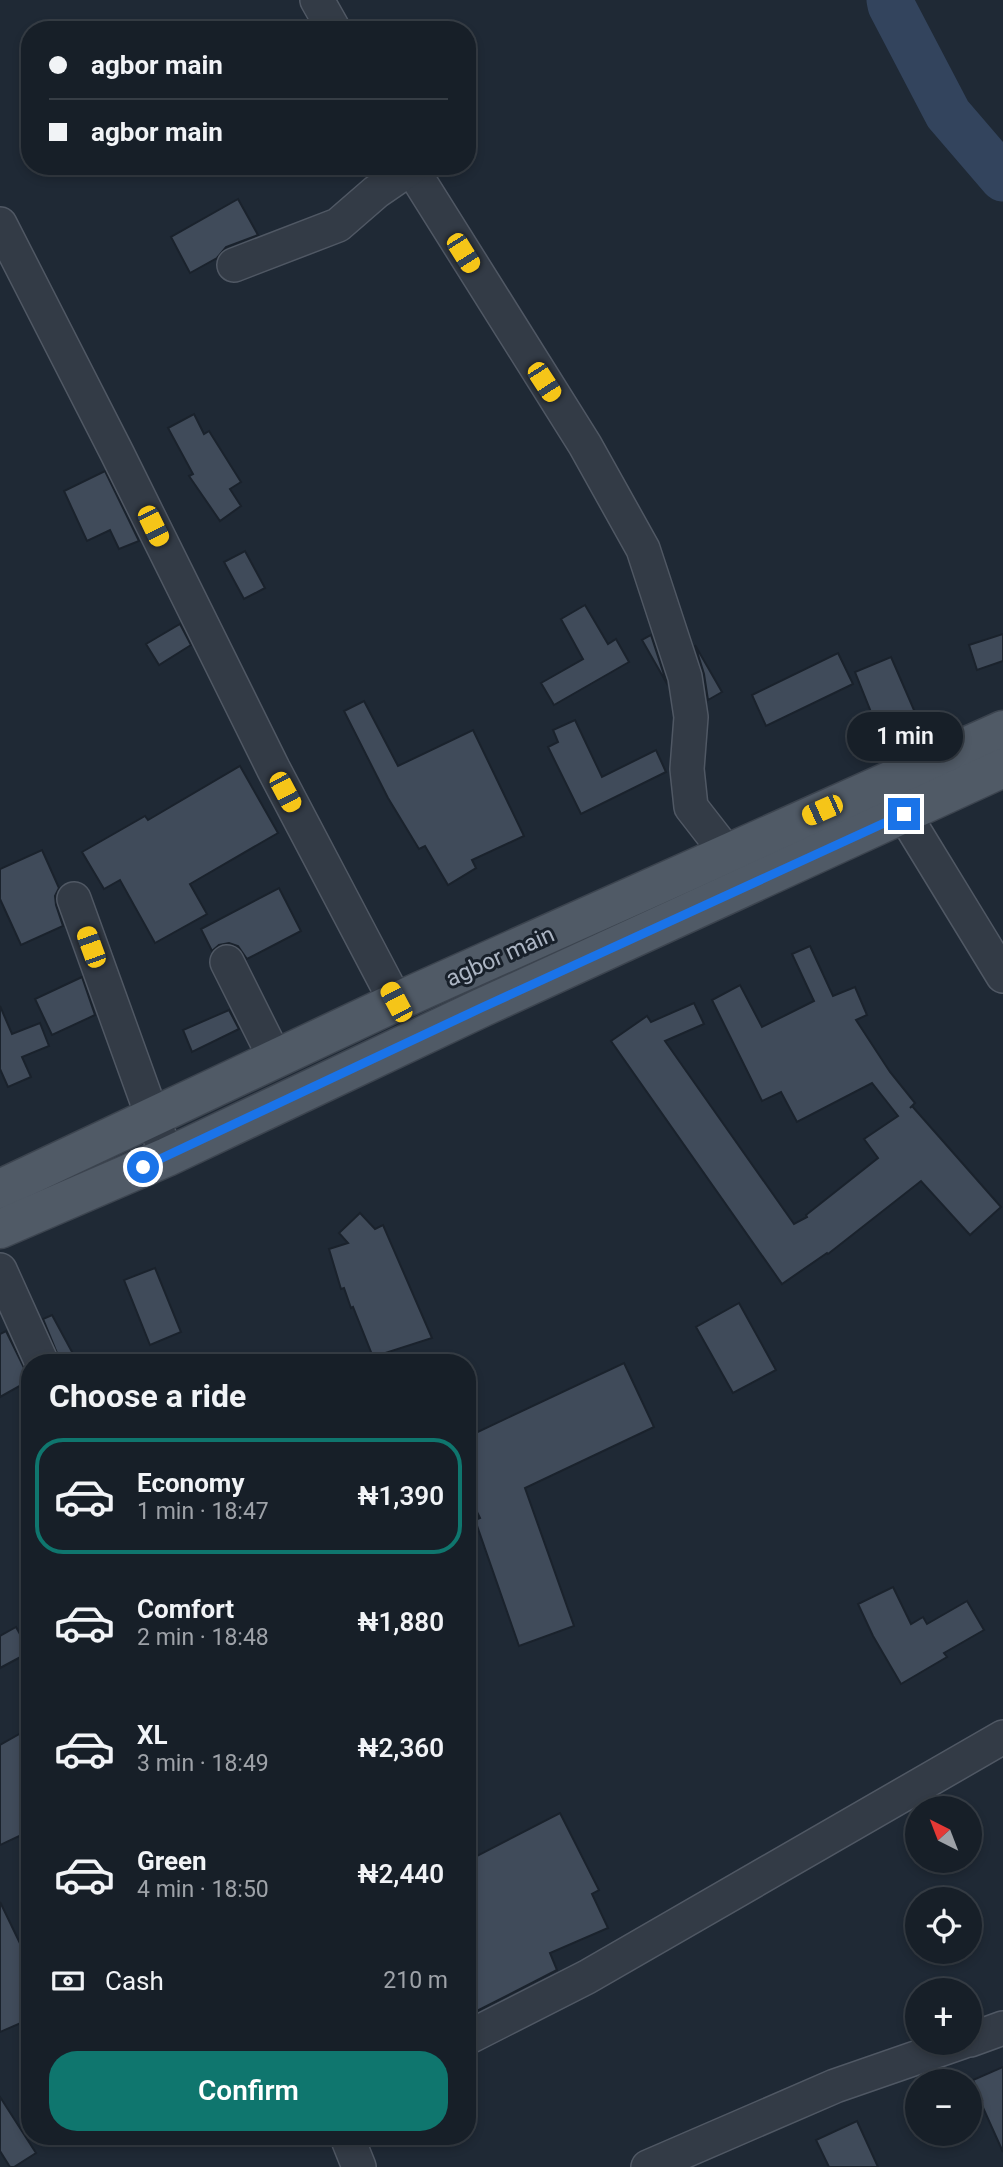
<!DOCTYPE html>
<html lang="en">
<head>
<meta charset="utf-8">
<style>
  :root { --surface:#171f28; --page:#242c34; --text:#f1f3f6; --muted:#9ea2a8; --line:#363d45; --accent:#0f766e }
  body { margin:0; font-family:Roboto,sans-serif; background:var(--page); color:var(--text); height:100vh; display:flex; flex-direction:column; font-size:26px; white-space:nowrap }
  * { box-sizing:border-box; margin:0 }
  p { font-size:23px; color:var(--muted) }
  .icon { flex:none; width:38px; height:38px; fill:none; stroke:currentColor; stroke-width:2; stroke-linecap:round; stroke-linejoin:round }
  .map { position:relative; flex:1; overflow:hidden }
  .drawer { position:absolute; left:21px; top:1354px; width:455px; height:791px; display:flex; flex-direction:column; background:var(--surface); border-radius:28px; box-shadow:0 4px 10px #0003,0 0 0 2px var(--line) }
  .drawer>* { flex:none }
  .top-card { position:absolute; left:21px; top:21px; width:455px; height:154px; border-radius:28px; box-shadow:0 4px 10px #0003,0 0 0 2px var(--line); display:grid; align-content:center; height:154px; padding:0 28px; background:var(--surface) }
  .needle { width:46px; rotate:318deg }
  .tools { position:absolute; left:905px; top:1796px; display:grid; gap:14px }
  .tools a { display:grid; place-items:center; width:77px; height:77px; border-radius:50%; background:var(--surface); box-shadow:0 4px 10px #0003,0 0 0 2px var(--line); font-size:35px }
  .end { position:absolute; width:32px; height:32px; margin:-16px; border:9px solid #1a73e8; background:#fff; box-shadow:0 0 0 4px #fff }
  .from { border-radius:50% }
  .bubble { position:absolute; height:49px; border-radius:24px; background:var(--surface); box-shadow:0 4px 10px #0003,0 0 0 2px var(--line); font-size:23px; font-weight:600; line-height:49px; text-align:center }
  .car { position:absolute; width:21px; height:42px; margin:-21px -10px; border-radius:9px; box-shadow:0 0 5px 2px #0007; background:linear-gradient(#f5c518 24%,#345 0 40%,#f5c518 0 76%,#345 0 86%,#f5c518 0) }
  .top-card b { display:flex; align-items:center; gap:24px; height:66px; font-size:26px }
  .top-card b+b { border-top:2px solid var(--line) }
  .top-card i { width:18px; height:18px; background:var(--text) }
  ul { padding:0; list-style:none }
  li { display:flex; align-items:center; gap:21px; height:116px; margin:0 14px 10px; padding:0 14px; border:4px solid transparent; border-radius:28px }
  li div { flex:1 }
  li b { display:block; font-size:26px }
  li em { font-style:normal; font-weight:600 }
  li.selected { border-color:var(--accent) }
  li>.icon { width:63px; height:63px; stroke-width:1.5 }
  h2 { padding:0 28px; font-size:32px; line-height:84px }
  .pay { display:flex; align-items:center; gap:18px; height:77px; padding:0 28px; font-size:26px }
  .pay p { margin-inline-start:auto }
  .primary-button { display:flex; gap:14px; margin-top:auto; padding:14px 28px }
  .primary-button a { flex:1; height:80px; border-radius:28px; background:var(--accent); color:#fff; font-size:28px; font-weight:600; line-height:80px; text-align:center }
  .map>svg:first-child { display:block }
</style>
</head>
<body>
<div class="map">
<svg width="1003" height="2167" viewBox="0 0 1003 2167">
  <rect width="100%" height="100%" fill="#1f2935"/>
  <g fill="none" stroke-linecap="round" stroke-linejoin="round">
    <polyline stroke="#33445d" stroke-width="47" points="890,0 891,5 948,114 1003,178"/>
  </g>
  <g fill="#404b5a" stroke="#1a222c" stroke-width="2">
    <polygon points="238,199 258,235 226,247 217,258 190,273 171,237"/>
    <polygon points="194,414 204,434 209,431 241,482 230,489 241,506 220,521 189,476 193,474 168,428"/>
    <polygon points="105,471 139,541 119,549 110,530 87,541 64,491"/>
    <polygon points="245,551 265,588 244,599 224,562"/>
    <polygon points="585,605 608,644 616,639 629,662 554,705 541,683 583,659 561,619"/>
    <polygon points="180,624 191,645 159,665 146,644"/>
    <polygon points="1003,634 1003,661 977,670 969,645"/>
    <polygon points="651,635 666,681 666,682 642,640"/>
    <polygon points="695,645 722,692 708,700 704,674"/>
    <polygon points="838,653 853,684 766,726 752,695"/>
    <polygon points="891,657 927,740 889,757 855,672"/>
    <polygon points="364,701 398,766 473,730 524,836 472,860 476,868 448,885 425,846 419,849 388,798 344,711"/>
    <polygon points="575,720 602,777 656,750 666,772 581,814 548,747 558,742 553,730"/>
    <polygon points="240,766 278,833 190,884 207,914 155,943 120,880 104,889 82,852 145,816 148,820"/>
    <polygon points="42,850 59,888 55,896 56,905 63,926 21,945 0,899 0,869"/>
    <polygon points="279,888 301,931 247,959 238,946 229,943 219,945 212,951 201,929"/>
    <polygon points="810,946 833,996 855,987 867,1015 856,1020 890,1072 915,1103 910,1108 912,1106 1001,1207 970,1235 921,1181 828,1254 827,1253 782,1284 611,1041 647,1016 651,1022 694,1003 704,1024 665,1041 794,1224 807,1217 806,1215 878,1158 864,1139 898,1116 872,1083 797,1122 781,1092 762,1101 712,1000 740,985 762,1027 814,1001 792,954"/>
    <polygon points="82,977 95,1015 52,1035 35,999"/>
    <polygon points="0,1006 12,1034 40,1023 49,1046 22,1057 31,1077 8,1087 0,1069"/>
    <polygon points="229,1010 239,1029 192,1052 183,1030"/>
    <polygon points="360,1213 375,1229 383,1225 432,1338 373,1357 353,1307 351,1308 344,1288 341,1289 329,1249 348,1243 339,1233"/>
    <polygon points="155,1268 181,1332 150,1345 124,1280"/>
    <polygon points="739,1303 776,1370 733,1393 696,1327"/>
    <polygon points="52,1315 78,1363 61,1363 43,1319"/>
    <polygon points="6,1331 30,1380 0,1397 0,1334"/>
    <polygon points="624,1363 654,1427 525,1488 574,1626 519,1646 475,1520 480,1518 467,1492 467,1437"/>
    <polygon points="893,1587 911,1624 923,1617 927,1624 967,1601 984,1630 944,1653 947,1657 901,1684 873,1636 858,1604"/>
    <polygon points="16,1627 30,1652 0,1668 0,1636"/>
    <polygon points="30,1728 30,1831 0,1845 0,1745"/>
    <polygon points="560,1813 599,1890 592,1894 608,1928 550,1953 557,1970 467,2016 467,1980 476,1976 472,1966 475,1965 467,1949 467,1861"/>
    <polygon points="0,1902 30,1964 30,2019 0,2032"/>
    <polygon points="1003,2067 1003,2152 980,2101 982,2100 973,2080"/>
    <polygon points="0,2097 36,2153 14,2167 10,2167 0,2151"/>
    <polygon points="857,2121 878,2167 829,2167 816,2140"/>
  </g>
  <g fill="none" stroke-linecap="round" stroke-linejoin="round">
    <g stroke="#505864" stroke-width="36">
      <g id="minor">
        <polyline points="317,0 334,30"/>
        <polyline points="410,166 585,445 643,549 685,677 691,717 687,769 691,807 726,852"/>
        <polyline points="0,224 117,453 273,768 396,1002"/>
        <polyline points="234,265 338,225 376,192 411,168"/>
        <polyline points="904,814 1003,976"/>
        <polyline points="74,899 167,1157"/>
        <polyline points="227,962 276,1060"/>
        <polyline points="0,1270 42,1363"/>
        <polyline points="467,2038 587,1977 1003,1737"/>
        <polyline points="970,2040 1003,2028"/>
        <polyline points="347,2137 359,2167"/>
        <polyline points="648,2167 835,2086 962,2042"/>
      </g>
    </g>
    <g stroke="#3c444f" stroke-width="41">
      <g id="major">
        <polyline points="0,1189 396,1002 1003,730"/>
        <polyline points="0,1229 167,1157 481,1008 1003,768"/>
      </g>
    </g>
    <use href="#minor" stroke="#333b46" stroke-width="33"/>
    <use href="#major" stroke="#505a66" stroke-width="38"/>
  </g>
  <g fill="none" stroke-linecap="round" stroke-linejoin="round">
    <polyline stroke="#1a73e8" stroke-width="9" points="143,1167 481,1008 904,814"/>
  </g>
  <g text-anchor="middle" stroke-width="6" stroke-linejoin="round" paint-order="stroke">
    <g font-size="23" fill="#acb5c3" stroke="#18202a">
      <text transform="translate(500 956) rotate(-24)" y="8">agbor main</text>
    </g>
  </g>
</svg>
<div class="tools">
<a><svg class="needle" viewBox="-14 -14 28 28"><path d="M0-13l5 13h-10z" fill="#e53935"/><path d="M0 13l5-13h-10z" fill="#9ea2a8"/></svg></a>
<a><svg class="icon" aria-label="locate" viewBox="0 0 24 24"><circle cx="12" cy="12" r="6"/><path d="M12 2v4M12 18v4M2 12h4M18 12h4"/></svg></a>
<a>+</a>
<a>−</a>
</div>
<i class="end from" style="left:143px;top:1167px"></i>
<i class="end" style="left:904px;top:814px"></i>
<div class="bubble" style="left:847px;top:712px;width:116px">1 min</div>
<i class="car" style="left:463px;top:253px;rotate:148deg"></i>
<i class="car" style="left:544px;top:382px;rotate:147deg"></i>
<i class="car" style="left:153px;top:526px;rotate:154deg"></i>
<i class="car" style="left:285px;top:792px;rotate:152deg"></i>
<i class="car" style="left:822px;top:810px;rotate:246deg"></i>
<i class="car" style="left:91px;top:947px;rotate:340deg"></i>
<i class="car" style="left:396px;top:1002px;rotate:332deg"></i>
<div class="top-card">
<b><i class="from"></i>agbor main</b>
<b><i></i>agbor main</b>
</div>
<section class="drawer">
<h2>Choose a ride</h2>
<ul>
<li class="selected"><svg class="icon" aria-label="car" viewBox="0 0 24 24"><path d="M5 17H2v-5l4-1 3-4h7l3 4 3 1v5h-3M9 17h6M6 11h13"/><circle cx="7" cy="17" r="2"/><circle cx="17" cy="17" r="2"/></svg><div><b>Economy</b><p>1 min · 18:47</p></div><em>₦1,390</em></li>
<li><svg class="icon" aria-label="car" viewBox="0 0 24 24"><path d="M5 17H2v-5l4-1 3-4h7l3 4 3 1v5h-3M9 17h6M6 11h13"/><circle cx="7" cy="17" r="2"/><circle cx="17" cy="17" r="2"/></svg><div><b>Comfort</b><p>2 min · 18:48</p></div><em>₦1,880</em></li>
<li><svg class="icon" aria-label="car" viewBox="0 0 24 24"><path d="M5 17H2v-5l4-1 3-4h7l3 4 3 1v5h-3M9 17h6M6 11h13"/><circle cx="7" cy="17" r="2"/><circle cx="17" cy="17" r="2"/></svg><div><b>XL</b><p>3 min · 18:49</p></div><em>₦2,360</em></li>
<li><svg class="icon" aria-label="car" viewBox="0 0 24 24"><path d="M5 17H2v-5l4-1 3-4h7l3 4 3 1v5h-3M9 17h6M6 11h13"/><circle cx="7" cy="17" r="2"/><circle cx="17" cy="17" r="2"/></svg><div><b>Green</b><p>4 min · 18:50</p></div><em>₦2,440</em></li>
</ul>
<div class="pay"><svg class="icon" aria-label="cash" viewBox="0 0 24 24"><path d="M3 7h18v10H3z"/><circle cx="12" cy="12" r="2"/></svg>Cash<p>210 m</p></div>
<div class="primary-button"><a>Confirm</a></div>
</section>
</div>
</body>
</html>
